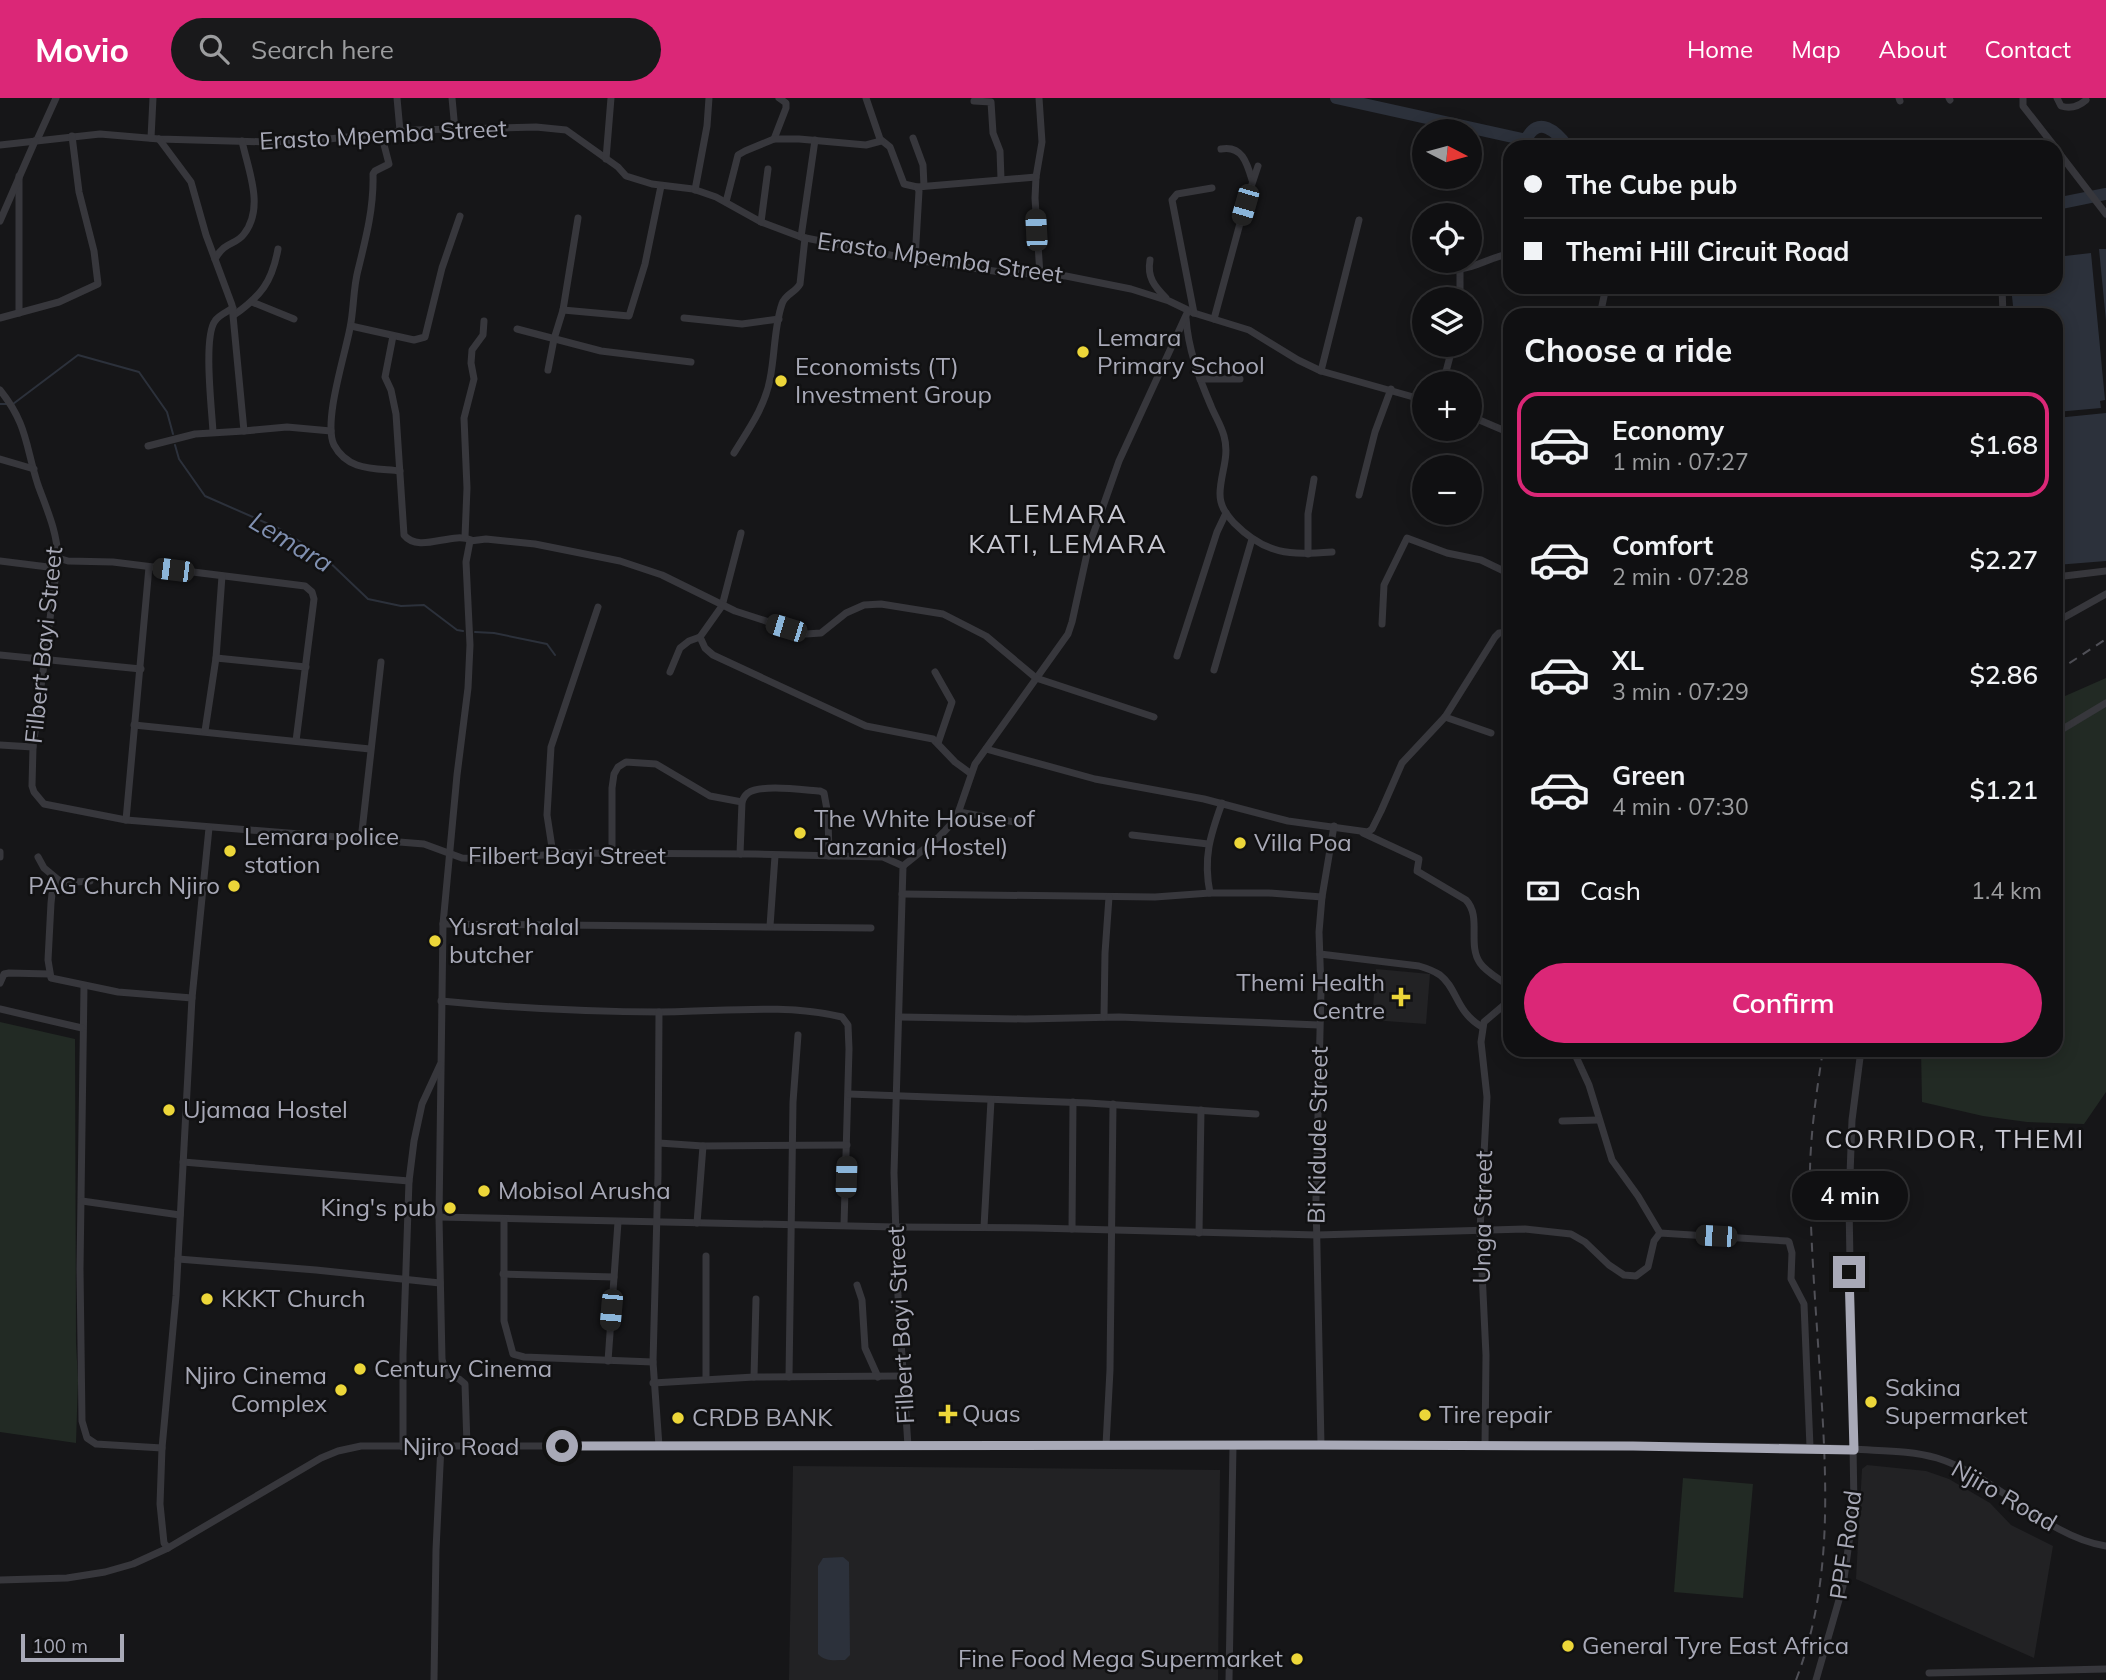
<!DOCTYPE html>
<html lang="en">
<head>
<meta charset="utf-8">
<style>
  :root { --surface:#101012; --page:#19191b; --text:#f1f3f6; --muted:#9c9d9f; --line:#303032; --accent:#db2777 }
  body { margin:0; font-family:Mulish,sans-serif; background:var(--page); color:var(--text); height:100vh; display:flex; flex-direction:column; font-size:26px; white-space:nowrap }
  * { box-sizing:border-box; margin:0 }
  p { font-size:23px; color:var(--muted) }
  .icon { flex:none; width:38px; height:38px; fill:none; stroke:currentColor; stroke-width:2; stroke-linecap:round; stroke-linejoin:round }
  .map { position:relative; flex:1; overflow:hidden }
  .drawer { position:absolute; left:1503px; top:210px; width:560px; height:749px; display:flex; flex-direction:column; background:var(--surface); border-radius:21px; box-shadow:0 4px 18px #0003,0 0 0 2px var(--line) }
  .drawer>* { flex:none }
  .guide { position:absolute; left:1503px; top:42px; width:560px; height:154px; border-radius:21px; box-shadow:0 4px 18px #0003,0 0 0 2px var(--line); display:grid; align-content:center; height:154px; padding:0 21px; background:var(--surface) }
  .needle { width:46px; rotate:96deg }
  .controls { position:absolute; left:1412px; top:21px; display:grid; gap:14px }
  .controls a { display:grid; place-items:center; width:70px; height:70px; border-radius:50%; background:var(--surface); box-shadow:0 4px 18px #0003,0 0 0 2px var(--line); font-size:35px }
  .scale { position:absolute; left:21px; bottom:18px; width:103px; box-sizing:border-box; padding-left:7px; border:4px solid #a8a9b7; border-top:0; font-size:19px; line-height:24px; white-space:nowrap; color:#a8a9b7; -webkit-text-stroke:5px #111112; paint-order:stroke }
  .end { position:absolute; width:32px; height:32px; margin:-16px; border:9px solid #a8a9b7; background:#111; box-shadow:0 0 0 4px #111 }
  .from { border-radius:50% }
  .bubble { position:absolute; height:49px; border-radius:24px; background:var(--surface); box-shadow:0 4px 18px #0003,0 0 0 2px var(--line); font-size:23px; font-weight:600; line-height:49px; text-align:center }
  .car { position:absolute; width:21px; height:42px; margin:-21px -10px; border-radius:9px; box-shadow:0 0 5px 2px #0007; background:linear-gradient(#222 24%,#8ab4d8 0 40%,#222 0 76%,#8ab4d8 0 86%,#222 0) }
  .guide b { display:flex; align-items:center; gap:24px; height:66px; font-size:26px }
  .guide b+b { border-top:2px solid var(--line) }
  .guide i { width:18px; height:18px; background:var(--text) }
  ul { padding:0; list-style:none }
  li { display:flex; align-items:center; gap:21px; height:105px; margin:0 14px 10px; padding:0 7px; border:4px solid transparent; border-radius:21px }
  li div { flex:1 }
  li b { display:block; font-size:26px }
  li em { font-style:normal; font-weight:600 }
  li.on { border-color:var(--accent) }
  li>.icon { width:63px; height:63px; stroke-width:1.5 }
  h2 { padding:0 21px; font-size:32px; line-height:84px }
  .pay { display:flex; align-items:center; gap:18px; height:77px; padding:0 21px; font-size:26px }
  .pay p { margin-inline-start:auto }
  .cta { display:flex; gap:14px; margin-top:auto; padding:14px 21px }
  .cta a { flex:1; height:80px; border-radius:42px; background:var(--accent); color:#fff; font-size:28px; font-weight:600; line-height:80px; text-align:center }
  header { display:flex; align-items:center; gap:42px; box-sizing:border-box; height:98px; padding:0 35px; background:var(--accent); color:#fff }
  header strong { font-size:33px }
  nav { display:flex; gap:38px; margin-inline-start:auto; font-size:24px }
  .search { width:490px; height:63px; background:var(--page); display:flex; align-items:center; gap:18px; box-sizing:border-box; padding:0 24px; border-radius:38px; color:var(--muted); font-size:26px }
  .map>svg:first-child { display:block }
</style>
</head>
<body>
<header>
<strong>Movio</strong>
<div class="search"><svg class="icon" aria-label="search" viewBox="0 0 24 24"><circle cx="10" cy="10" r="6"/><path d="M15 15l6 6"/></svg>Search here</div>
<nav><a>Home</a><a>Map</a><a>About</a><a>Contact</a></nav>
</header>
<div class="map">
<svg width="2106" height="1582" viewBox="0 0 2106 1582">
  <rect width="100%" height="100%" fill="#161618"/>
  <g fill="#222224">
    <polygon points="1376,871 1430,876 1426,926 1372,922"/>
    <polygon points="1867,1367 1926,1373 1949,1381 1990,1405 2011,1427 2053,1448 2034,1560 1856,1481 1862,1371"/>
    <polygon points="793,1368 1220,1372 1218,1582 789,1582"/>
  </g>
  <g fill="#222a24">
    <polygon points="2106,580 2106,994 2084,1026 2027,1024 1983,1018 1922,1004 1921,952 2056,952 2056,602"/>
    <polygon points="0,924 75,941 76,1245 78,1282 76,1345 0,1334"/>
    <polygon points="1683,1380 1753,1386 1743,1500 1674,1494"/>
  </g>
  <g fill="#2c313b">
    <polygon points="2099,151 2106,151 2106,223"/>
    <polygon points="2091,155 2105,302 2100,303 2101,310 2056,314 2056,217 2014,217 2011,189 2056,189 2056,159"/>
    <polygon points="2106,315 2106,463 2056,467 2056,320"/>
    <path d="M843 1459 849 1464 850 1557 845 1562C835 1562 825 1564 818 1556V1468L823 1460Z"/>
  </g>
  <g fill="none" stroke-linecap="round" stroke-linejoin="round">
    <g stroke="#2c313b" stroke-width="2">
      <polyline points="0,306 8,306"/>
      <polyline points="13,306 78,257 139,274 167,314 173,336"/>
      <polyline points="175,347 179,361 205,398 280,431 323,458 368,501 401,508 424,507 457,532 463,533"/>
      <polyline points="475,534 494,535 547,546 555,557"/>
    </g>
    <g stroke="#2c313b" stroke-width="12">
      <path d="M1336 0 1526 42C1538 16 1557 34 1568 49"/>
      <polyline points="2056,106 2106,96"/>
    </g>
    <g stroke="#37373c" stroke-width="7">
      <polyline points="397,0 400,33"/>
      <polyline points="452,0 455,32"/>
      <polyline points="866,0 880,41 890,49 904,86 917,89 919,93 915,162"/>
      <polyline points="1039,0 1042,44 1036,79 1035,100 1040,177"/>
      <polyline points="1899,0 1900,3"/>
      <polyline points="1949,0 1950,2"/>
      <polyline points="2023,0 2023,8 2055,49"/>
      <path d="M2057 0 2061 8C2071 11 2078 9 2086 2"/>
      <polyline points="974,3 991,4 993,35 1000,53 1001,81"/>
      <path d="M381 35 389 66 375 73 373 76C374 109 366 140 358 172 353 191 354 211 350 230 345 257 323 324 334 347 348 373 374 370 400 373"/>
      <polyline points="151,40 153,0"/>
      <polyline points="913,40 923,67 924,88"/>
      <polyline points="774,41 786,10 786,5 779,0"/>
      <polyline points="37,42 56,0"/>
      <polyline points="0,47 100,36 159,41 268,44 319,42 414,32 536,29 566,32 618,69 626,78 652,86 693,91 716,99 761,124 801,139 915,162 1001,174 1066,178 1131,191 1169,203 1194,215 1249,232 1298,262 1321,273 1424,302"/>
      <path d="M1221 51C1242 47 1247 65 1252 82"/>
      <polyline points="2056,51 2106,116"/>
      <polyline points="606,61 611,0"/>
      <polyline points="19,78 19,215"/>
      <polyline points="917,89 1036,79"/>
      <polyline points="695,92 707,28 709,0"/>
      <polyline points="726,104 738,57 745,53 774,41 799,41 866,47 881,43"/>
      <polyline points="0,123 35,43"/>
      <polyline points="761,124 768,71"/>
      <polyline points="801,139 815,42"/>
      <path d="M215 161C226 142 235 148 244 136 265 109 248 72 242 43"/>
      <path d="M1150 162C1147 179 1154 188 1166 200"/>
      <path d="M1425 164C1436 168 1449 173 1460 171 1478 169 1492 158 1510 156"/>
      <polyline points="1460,171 1460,201"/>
      <polyline points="2002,189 2003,217"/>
      <polyline points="252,204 294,221"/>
      <polyline points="563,212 629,218 645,166 661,88"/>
      <polyline points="1194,215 1172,102 1177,96 1212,90"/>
      <path d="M234 217C261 198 272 184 278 151"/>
      <polyline points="1600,217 1606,189"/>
      <polyline points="0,220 59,204 98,186 94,153 79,94 72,38"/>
      <polyline points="684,220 742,226 779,221"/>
      <path d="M1186 220C1188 251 1199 280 1211 308 1215 318 1221 327 1224 338 1230 359 1220 376 1220 396 1220 408 1226 416 1234 425 1266 457 1289 457 1332 454"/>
      <polyline points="1214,221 1245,107 1258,68"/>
      <polyline points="351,228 414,242 425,239 442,170 460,118"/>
      <polyline points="517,231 601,253 691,264"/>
      <path d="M393 238 385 279 391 292 396 316 404 437C419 456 452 433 471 442"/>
      <polyline points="548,272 554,241 563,212 578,120"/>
      <polyline points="1321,273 1359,122"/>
      <polyline points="1200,281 1240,281"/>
      <polyline points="1443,285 1453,247"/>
      <path d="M0 292C28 327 25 347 38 387 47 412 57 433 58 460L33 649 32 688 34 694 44 706 126 722 424 746 462 760 491 761 570 755 755 756 883 759 903 768 894 1075 898 1198 908 1348"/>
      <polyline points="1470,318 1510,335"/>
      <polyline points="244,333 287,329 331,333"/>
      <path d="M213 334C212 313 203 239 215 223 219 217 227 214 233 210"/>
      <polyline points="148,348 195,336 244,333 232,207 206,137 191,84 159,41"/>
      <path d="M734 355C748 332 765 309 770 281 775 257 774 229 782 206 785 196 795 195 800 186L805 140"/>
      <polyline points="0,361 34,371"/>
      <polyline points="1359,397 1375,334 1391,291"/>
      <polyline points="465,439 467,390 464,320 474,281 471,265 472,252 483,237 484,223"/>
      <polyline points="1308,456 1308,416 1314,381"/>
      <polyline points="58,460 68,463 113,464 305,488 312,494 314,501 296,643"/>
      <polyline points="0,463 56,470"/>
      <polyline points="2056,479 2106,473"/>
      <polyline points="2056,524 2106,496"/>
      <polyline points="1382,526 1384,487 1407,440 1447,455 1481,462 1510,476"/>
      <polyline points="700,539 705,550 713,557 866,628 933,641 955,664 970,675"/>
      <polyline points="0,557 141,571"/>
      <polyline points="1177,558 1217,434 1226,415"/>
      <polyline points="216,560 306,569"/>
      <polyline points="1214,572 1252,441"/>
      <polyline points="670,574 680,550 689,543 700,539 722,508 741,435"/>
      <polyline points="935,574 952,604 938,645"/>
      <polyline points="1445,619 1491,635"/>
      <polyline points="134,627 370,651"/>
      <polyline points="205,633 216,560 222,478"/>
      <polyline points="2056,635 2106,605"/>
      <polyline points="0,647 33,649"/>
      <polyline points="986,651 1095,681 1204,701 1288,723 1368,734 1372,731 1381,713 1402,665 1445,619 1495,539 1499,535 1510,534"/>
      <polyline points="959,714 1020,725"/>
      <polyline points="126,722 149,469"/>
      <path d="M1363 735 1419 761 1417 773 1466 802C1482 819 1467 846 1480 865 1486 874 1501 882 1510 889"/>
      <polyline points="1132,737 1208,746"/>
      <polyline points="361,742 381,564"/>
      <polyline points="0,754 0,759"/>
      <polyline points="553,756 547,717 551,649 598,509"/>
      <polyline points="612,756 612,690 614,676 618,669 626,664 656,666 710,698 742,704"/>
      <path d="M740 756 742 704C743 701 745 697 748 695 760 686 804 692 820 693L824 695 828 717 829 758"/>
      <polyline points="38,759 44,770 62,785"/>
      <polyline points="903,768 939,739 956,721 975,666 1068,536 1072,524 1088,451 1119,363 1188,213"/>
      <polyline points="90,783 62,785 52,796 51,805 48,862 51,880 118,894 192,900"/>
      <path d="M1210 795C1203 760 1210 738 1222 705"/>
      <polyline points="902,796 1155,799 1210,795 1269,795 1322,799"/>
      <polyline points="443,826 871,830"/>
      <polyline points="770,828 775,758"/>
      <path d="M1320 856 1419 868C1426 870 1434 873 1440 877 1458 891 1455 913 1482 929"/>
      <polyline points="0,885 4,876 9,875 49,876"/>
      <polyline points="84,888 80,1171 82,1323 87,1340 96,1346 162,1350"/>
      <path d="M441 903C514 910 587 914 661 914 719 914 785 905 842 919L848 927 849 951 844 1127"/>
      <polyline points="0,911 82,930"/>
      <polyline points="900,919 1025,921 1119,919 1319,927"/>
      <polyline points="1104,919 1105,855 1109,799"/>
      <polyline points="1573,952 1589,987 1612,1062 1638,1098 1660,1135"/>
      <polyline points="849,996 1088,1005 1256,1016"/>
      <polyline points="1562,1023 1598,1022"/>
      <polyline points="659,1045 703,1048 847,1047"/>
      <polyline points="183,1064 409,1083"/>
      <polyline points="82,1103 180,1117"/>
      <polyline points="439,1119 895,1129 1036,1130 1317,1137 1525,1131 1571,1136 1585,1144 1609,1167 1624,1177 1636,1178 1648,1169 1654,1143 1660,1135 1787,1143 1789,1144 1792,1155 1791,1181 1804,1206 1810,1349"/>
      <polyline points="504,1122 504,1223 513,1256 524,1259 653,1264"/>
      <polyline points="697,1125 703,1048"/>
      <polyline points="984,1129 991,1002"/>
      <polyline points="1072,1131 1073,1004"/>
      <polyline points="1199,1135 1201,1012"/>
      <polyline points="178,1161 316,1172 440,1185"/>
      <polyline points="503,1176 614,1179"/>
      <polyline points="857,1187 862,1202 865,1250 878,1279"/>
      <polyline points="608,1263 618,1124"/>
      <polyline points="754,1279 756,1201"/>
      <polyline points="789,1279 793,1004 798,937"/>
      <polyline points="706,1281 706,1158"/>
      <polyline points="653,1285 754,1279 902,1278"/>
      <polyline points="1106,1347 1110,1272 1113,1006"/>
      <polyline points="1321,1347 1316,1102 1321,892 1319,834 1322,799 1334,728"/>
      <polyline points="467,1348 465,1286 459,1281 446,1277 442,1261 439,1119 443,826 457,677 468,590 470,547 466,464 470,443 486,441 535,446 620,463 662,477 735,513 806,536 821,535 846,515 864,507 881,506 943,516 986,538 1036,580 1154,619"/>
      <polyline points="659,1348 653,1264 658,1077 659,914"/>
      <polyline points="1485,1348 1486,1257 1480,1132 1487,999 1481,944 1484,924 1510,902"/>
      <polyline points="403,1349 403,1257 409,1083 414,1043 422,1006 440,967"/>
      <polyline points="168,1450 164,1445 160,1406 162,1350 176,1198 192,900 209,730"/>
      <path d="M0 1482 67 1480 105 1474 133 1466 168 1450 321 1360 338 1353 361 1348H1633C1706 1349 1779 1347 1852 1351 1880 1353 1910 1352 1937 1360 1996 1378 2046 1439 2106 1448"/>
      <polyline points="1929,1575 2106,1571"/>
      <polyline points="434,1582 436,1452 441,1347"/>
      <polyline points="1229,1582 1233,1348"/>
      <polyline points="1816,1582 1843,1488 1854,1408 1849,1104 1852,1022 1861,952"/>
    </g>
    <g stroke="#505057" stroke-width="2" stroke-dasharray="9 7" stroke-linecap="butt">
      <polyline points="2056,574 2106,541"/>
      <path d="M1796 1582C1832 1488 1827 1391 1821 1292 1817 1225 1811 1157 1810 1090 1809 1044 1816 997 1823 952"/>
    </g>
  </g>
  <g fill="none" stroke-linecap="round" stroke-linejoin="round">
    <polyline stroke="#a8a9b7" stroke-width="9" points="562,1348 1321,1347 1633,1348 1854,1352 1849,1174"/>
  </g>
  <g fill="#ecd639" stroke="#111112" stroke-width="2.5">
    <circle cx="1083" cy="254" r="7"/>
    <circle cx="781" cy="283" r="7"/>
    <circle cx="800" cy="735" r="7"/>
    <circle cx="1240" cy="745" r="7"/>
    <circle cx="230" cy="753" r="7"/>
    <circle cx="234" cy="788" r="7"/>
    <circle cx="435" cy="843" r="7"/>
    <path d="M1397.5 888.5h7v7h7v7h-7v7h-7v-7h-7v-7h7z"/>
    <circle cx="169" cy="1012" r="7"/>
    <circle cx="484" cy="1093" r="7"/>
    <circle cx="450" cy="1110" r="7"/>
    <circle cx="207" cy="1201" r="7"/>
    <circle cx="360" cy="1271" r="7"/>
    <circle cx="341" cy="1292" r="7"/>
    <circle cx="1871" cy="1304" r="7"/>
    <path d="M944.5 1305.5h7v7h7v7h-7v7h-7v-7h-7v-7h7z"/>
    <circle cx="1425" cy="1317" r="7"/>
    <circle cx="678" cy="1320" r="7"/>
    <circle cx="1568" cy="1548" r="7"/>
    <circle cx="1297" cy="1561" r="7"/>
  </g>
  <g text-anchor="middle" stroke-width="5" stroke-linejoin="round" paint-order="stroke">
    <g font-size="24" fill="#a8a9b7" stroke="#111112">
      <text transform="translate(383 37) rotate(-3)" y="8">Erasto Mpemba Street</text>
      <text transform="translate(940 160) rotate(8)" y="8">Erasto Mpemba Street</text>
      <text transform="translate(44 547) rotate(-84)" y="8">Filbert Bayi Street</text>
      <text x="567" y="766">Filbert Bayi Street</text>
      <text transform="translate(1318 1037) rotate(-89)" y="8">Bi Kidude Street</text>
      <text transform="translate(1483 1119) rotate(-89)" y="8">Unga Street</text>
      <text transform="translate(901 1227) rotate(-93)" y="8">Filbert Bayi Street</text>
      <text x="461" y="1357">Njiro Road</text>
      <text transform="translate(2004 1398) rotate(30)" y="8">Njiro Road</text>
      <text transform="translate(1846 1447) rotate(-82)" y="8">PPF Road</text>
    </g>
    <g font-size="24" fill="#a8a9b7" stroke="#111112" text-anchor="start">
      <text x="1097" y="248">Lemara<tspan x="1097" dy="28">Primary School</tspan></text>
      <text x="795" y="277">Economists (T)<tspan x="795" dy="28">Investment Group</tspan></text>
      <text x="814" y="729">The White House of<tspan x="814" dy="28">Tanzania (Hostel)</tspan></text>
      <text x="244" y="747">Lemara police<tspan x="244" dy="28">station</tspan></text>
      <text x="1254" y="753">Villa Poa</text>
      <text x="220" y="796" text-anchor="end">PAG Church Njiro</text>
      <text x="449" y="837">Yusrat halal<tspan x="449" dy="28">butcher</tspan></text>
      <text x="1385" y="893" text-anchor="end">Themi Health<tspan x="1385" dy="28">Centre</tspan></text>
      <text x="183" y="1020">Ujamaa Hostel</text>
      <text x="498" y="1101">Mobisol Arusha</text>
      <text x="436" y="1118" text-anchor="end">King's pub</text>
      <text x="221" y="1209">KKKT Church</text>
      <text x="374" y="1279">Century Cinema</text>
      <text x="327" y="1286" text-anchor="end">Njiro Cinema<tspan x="327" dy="28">Complex</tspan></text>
      <text x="1885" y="1298">Sakina<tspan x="1885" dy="28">Supermarket</tspan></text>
      <text x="962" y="1324">Quas</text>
      <text x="1439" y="1325">Tire repair</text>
      <text x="692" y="1328">CRDB BANK</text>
      <text x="1582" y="1556">General Tyre East Africa</text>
      <text x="1283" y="1569" text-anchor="end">Fine Food Mega Supermarket</text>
    </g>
    <g font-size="26" letter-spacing="2" fill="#c9c9d3" stroke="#111112">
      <text x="1068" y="425">LEMARA<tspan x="1068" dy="30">KATI, LEMARA</tspan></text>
      <text x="1955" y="1050">CORRIDOR, THEMI</text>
    </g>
    <g font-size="26" font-style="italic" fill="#8090b1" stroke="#111112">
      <text transform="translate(291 444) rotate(31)" y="9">Lemara</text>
    </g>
  </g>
</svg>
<div class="controls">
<a><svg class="needle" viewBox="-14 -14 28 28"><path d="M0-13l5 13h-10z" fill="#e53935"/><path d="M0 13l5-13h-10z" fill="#9c9d9f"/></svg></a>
<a><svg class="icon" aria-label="locate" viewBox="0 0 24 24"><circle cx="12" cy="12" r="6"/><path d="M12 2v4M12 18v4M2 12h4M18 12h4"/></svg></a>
<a><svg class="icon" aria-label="layers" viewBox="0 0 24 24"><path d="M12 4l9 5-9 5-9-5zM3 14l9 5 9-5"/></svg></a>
<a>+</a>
<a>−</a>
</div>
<div class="scale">100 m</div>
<i class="end from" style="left:562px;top:1348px"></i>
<i class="end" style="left:1849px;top:1174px"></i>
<div class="bubble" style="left:1792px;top:1073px;width:116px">4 min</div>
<i class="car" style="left:1245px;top:107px;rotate:196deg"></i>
<i class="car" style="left:1036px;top:132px;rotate:357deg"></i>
<i class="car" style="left:173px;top:472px;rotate:277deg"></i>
<i class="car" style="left:786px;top:530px;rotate:287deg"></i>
<i class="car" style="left:846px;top:1079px;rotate:2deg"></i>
<i class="car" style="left:1716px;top:1138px;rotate:273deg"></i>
<i class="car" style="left:611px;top:1212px;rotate:185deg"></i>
<div class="guide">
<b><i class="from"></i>The Cube pub</b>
<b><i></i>Themi Hill Circuit Road</b>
</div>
<section class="drawer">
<h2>Choose a ride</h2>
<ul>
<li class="on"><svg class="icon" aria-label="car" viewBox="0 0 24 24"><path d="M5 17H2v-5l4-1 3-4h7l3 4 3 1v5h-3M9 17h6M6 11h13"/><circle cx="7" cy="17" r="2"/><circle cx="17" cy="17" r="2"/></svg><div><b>Economy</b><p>1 min · 07:27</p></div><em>$1.68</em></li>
<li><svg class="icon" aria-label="car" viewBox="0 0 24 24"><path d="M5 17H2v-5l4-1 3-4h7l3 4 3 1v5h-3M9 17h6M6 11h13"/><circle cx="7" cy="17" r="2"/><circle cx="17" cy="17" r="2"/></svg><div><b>Comfort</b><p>2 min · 07:28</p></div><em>$2.27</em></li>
<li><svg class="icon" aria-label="car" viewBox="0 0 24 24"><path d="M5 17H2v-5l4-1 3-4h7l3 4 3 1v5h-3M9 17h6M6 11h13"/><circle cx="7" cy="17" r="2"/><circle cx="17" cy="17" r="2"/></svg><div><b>XL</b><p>3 min · 07:29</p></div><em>$2.86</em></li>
<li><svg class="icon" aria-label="car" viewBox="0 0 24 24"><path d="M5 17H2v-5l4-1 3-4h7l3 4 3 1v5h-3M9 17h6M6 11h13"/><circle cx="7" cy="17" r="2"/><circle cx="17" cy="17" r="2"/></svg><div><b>Green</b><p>4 min · 07:30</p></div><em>$1.21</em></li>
</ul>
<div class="pay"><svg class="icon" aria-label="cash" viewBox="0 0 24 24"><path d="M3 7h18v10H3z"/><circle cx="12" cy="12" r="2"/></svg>Cash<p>1.4 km</p></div>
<div class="cta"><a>Confirm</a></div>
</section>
</div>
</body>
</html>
